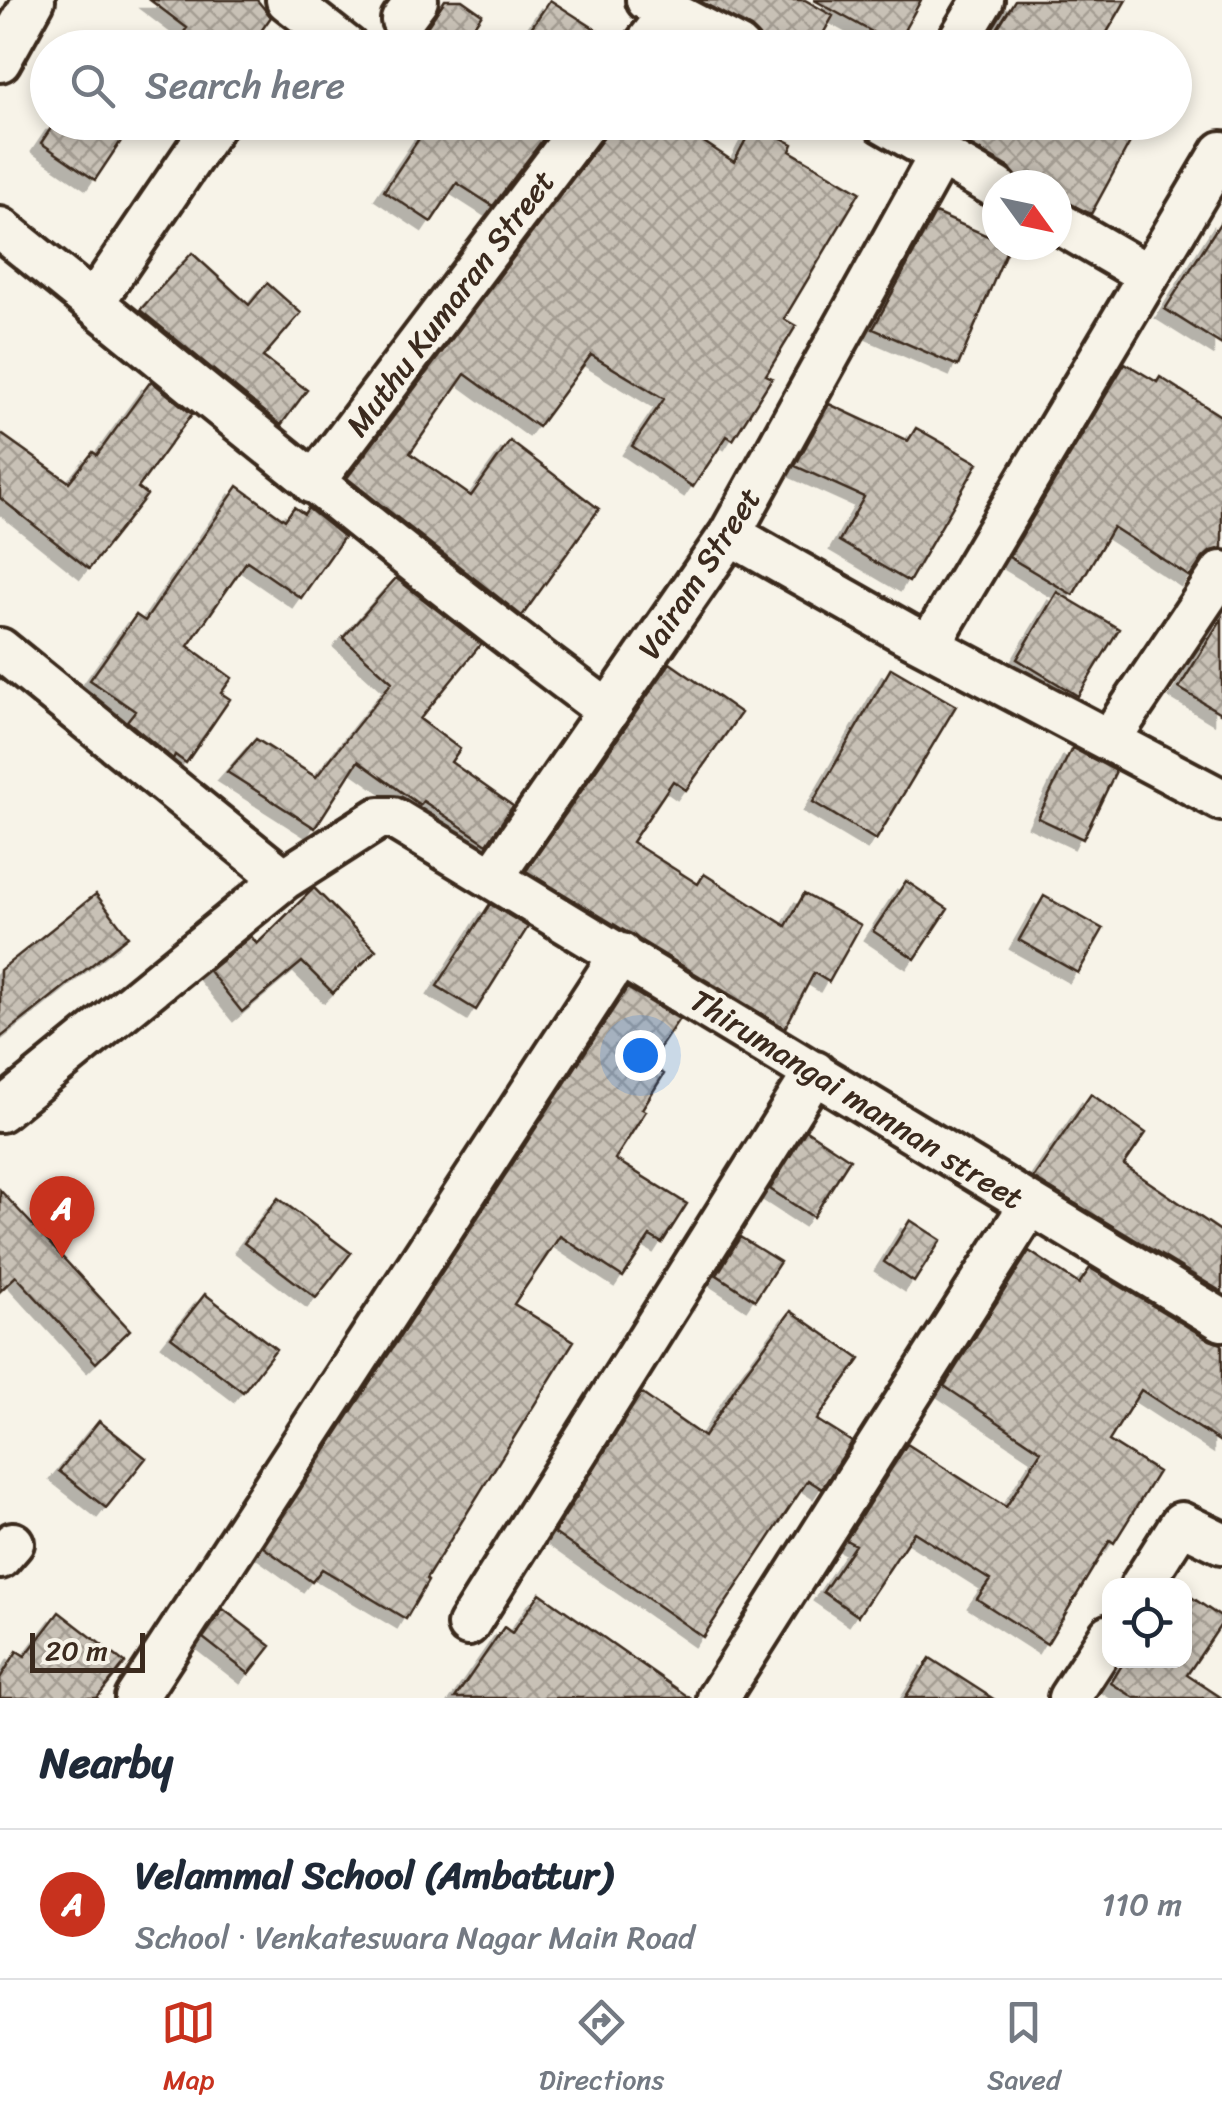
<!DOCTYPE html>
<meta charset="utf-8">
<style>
body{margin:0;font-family:Sriracha,sans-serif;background:#f6f6f7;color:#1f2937}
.controls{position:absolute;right:30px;bottom:30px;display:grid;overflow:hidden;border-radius:20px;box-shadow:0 5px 15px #0003}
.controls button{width:90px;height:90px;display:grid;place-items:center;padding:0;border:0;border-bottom:2px solid #e0e1e3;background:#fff;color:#1f2937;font:50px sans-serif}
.compass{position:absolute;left:982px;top:170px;width:90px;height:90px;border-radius:50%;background:#fff;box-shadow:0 5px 15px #0003;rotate:123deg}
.scale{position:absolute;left:30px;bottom:25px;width:115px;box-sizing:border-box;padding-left:10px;border:5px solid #3b2a1e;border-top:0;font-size:28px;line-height:35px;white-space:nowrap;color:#3b2a1e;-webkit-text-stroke:8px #f7f3e8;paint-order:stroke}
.you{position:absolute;left:640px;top:1055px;width:35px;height:35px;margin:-25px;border:8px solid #fff;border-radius:50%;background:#1a73e8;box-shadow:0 0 0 15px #1a73e833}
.badge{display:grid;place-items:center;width:65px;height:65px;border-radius:50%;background:#c8321e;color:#fff;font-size:32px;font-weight:700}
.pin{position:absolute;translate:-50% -82px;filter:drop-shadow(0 2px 5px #0008)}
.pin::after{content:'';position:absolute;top:52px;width:35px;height:30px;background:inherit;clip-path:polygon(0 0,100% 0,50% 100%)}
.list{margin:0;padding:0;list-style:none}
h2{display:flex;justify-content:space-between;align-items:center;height:130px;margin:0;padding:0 40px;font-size:42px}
h2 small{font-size:32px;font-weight:400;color:#747a83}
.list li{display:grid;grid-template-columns:65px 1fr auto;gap:30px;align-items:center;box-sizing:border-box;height:150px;padding:0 40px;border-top:2px solid #e0e1e3}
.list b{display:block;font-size:38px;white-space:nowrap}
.list p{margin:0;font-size:32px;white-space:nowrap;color:#747a83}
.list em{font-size:32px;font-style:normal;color:#747a83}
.icon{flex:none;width:55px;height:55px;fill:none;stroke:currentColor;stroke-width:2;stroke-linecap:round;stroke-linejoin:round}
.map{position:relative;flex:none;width:1222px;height:1698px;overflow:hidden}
.search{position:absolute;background:#fff;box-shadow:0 5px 15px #0003;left:30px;right:30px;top:30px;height:110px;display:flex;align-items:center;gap:25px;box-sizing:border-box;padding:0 35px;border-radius:55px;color:#747a83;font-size:38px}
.sheet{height:280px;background:#fff}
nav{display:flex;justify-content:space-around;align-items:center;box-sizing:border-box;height:140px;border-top:2px solid #e0e1e3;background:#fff;font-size:28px;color:#747a83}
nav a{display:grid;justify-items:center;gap:5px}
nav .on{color:#c8321e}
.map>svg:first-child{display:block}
</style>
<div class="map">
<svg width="1222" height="1698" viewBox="0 0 1222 1698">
<defs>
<pattern id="building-cross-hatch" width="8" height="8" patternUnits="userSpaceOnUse" patternTransform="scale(2.5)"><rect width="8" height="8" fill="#c8c1b6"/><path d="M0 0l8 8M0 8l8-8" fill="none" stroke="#a49d93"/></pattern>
<filter id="shadow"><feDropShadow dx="-9" dy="9" stdDeviation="0" flood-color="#0004"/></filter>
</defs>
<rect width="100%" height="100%" fill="#f7f3e8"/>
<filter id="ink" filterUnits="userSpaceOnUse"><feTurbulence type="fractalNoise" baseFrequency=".01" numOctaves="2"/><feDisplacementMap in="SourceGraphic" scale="20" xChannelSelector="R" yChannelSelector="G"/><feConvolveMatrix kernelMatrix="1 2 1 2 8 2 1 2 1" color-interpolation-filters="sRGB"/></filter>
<g filter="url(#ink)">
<path fill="url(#building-cross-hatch)" stroke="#3b2a1e" stroke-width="2.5" filter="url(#shadow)" d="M 150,0 L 257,0 L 271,17 L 249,48 L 172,48 L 187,28 Z
M 445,0 L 462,0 L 482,14 L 459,48 L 413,48 Z
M 550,0 L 620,45 L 620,48 L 546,48 L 527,34 Z
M 698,0 L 805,0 L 833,16 L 815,48 L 763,48 L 759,36 L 751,28 Z
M 814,0 L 921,0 L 896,45 Z
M 1015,0 L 1126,0 L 1098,48 L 985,48 Z
M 55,122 L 95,122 L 121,141 L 95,180 L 41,143 Z
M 430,122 L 556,122 L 493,206 L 457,183 L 431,222 L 384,191 Z
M 609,122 L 674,122 L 734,162 L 754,124 L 793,144 L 790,151 L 860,192 L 784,319 L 796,326 L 766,375 L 772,378 L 733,440 L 727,436 L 693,487 L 632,446 L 664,399 L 591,355 L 538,427 L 465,374 L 410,453 L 471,496 L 510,441 L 599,509 L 522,616 L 347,478 L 605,136 Z
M 977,122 L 1141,122 L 1091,214 L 1057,198 L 1057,185 L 1020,185 L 1010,168 L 965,142 Z
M 935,213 L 997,240 L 997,245 L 1009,245 L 958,366 L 873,329 Z
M 1222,220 L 1222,345 L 1165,309 Z
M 192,253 L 249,305 L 267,283 L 301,313 L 263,357 L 307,390 L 281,425 L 140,310 Z
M 1125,363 L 1157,382 L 1160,377 L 1222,417 L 1222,548 L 1211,551 L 1203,558 L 1190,577 L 1113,527 L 1073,595 L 1009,557 Z
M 151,381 L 192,414 L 138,488 L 147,495 L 89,569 L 0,498 L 0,433 L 69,482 L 93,452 L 97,455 Z
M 829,404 L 908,441 L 916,428 L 978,463 L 909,582 L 839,541 L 864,497 L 795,466 Z
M 238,486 L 285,520 L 294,507 L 304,514 L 308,508 L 344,537 L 301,598 L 247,561 L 188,646 L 232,678 L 221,693 L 230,699 L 186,763 L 175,755 L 173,759 L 127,721 L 135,711 L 90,680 L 136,615 L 145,621 Z
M 396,578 L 481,644 L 420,719 L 460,749 L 451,762 L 513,806 L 487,844 L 423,801 L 420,805 L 358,761 L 315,828 L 227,772 L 256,739 L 316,777 L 392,682 L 343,638 Z
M 1057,592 L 1119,629 L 1078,696 L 1017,659 Z
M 1222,618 L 1222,714 L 1179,688 Z
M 670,663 L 741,713 L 686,790 L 673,781 L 632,842 L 698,884 L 704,874 L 786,926 L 804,894 L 861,925 L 829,982 L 814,973 L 785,1028 L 526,871 Z
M 891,668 L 956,706 L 876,840 L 813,802 Z
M 1072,748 L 1116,771 L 1083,839 L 1038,818 Z
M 906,881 L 948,909 L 915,959 L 873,931 Z
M 314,888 L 376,950 L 333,993 L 302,962 L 242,1012 L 209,971 L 251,936 L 257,944 Z
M 96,894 L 128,936 L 0,1038 L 0,970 Z
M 1044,896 L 1103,929 L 1078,973 L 1019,940 Z
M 490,904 L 528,927 L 476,1010 L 437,986 Z
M 627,988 L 679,1019 L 649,1064 L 664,1074 L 642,1109 L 646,1111 L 615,1159 L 687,1204 L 662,1243 L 650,1236 L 623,1277 L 560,1236 L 514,1304 L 574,1341 L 426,1579 L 428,1581 L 406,1619 L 322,1569 L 312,1582 L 263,1547 Z
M 1091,1094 L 1146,1133 L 1124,1165 L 1222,1232 L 1222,1292 L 1033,1178 Z
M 806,1130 L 850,1159 L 813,1217 L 770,1189 Z
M 0,1190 L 130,1330 L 96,1363 L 16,1276 L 0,1291 Z
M 278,1198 L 351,1253 L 316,1298 L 244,1243 Z
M 910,1220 L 941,1240 L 914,1282 L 884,1262 Z
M 740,1237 L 780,1262 L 755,1300 L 717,1275 Z
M 1029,1251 L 1079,1284 L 1090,1268 L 1210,1340 L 1222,1344 L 1222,1443 L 1141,1390 L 1109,1441 L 1158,1472 L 1114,1543 L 1110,1540 L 1047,1644 L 977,1599 L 990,1580 L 914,1532 L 858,1616 L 823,1592 L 855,1545 L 846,1540 L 907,1444 L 1006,1507 L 1041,1451 L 944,1386 Z
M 205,1294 L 276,1349 L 243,1392 L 171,1337 Z
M 791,1311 L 860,1359 L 817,1420 L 852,1442 L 822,1489 L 808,1480 L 703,1637 L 554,1533 L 641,1393 L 704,1437 L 744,1374 Z
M 99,1421 L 146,1458 L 106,1508 L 59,1471 Z
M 1184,1592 L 1222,1618 L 1222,1623 L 1187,1675 L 1222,1698 L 1135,1698 L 1111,1683 L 1125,1660 L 1184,1660 Z
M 540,1593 L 690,1698 L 455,1698 L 504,1627 L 512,1633 Z
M 223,1609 L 271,1646 L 249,1674 L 203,1638 Z
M 59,1612 L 125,1663 L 97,1698 L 0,1698 L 0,1678 L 17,1651 L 25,1656 Z
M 930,1658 L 992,1698 L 905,1698 Z"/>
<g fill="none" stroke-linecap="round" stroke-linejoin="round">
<g stroke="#3b2a1e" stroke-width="48">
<path id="street" d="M 287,0 L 348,48
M 647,0 L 739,48
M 402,20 L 417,0
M 643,48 L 670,12
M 954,48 L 983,0
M 0,61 L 34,0
M 883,122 L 997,188
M 1057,222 L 1148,275
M 0,228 C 202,390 400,556 608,711
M 93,303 L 216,122
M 313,483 L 586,122
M 730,534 L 905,633 L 1222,800
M 930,644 L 1222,152
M 0,649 L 284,879
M 1109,740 L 1222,572
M 493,877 L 730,534 L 940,155
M 0,1111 L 284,879 L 379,818 L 393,818 L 1222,1320
M 0,1558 L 13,1543
M 1141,1586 L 1181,1523 L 1222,1543
M 468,1625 L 815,1072
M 136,1698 L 621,954
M 718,1698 L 1030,1205
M 1069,1698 L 1110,1635"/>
</g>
<use href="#street" stroke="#f7f3e8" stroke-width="40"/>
</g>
</g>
<g text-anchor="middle" stroke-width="9" stroke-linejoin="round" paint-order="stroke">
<g font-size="32" fill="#3b2a1e" stroke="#f7f3e8">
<text transform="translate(450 303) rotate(-53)" y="11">Muthu Kumaran Street</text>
<text transform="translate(699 573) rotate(-57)" y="11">Vairam Street</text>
<text transform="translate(857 1099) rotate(32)" y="11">Thirumangai mannan street</text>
</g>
</g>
</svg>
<div class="controls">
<button><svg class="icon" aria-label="locate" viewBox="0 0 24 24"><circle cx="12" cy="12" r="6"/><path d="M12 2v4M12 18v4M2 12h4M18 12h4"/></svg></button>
</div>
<svg class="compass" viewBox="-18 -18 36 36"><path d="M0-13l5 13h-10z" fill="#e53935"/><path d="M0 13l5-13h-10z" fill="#747a83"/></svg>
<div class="scale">20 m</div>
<div class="you"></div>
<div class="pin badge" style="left:62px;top:1258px">A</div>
<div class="search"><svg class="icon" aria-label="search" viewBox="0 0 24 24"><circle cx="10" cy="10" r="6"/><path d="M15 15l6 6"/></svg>Search here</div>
</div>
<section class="sheet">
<h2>Nearby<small></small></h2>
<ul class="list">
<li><span class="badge">A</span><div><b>Velammal School (Ambattur)</b><p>School · Venkateswara Nagar Main Road</p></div><em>110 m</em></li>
</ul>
</section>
<nav>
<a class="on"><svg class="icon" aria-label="map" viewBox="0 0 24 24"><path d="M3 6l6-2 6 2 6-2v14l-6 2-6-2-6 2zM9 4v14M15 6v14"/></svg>Map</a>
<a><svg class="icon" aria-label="directions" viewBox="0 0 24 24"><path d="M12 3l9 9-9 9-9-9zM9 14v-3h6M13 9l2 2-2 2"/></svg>Directions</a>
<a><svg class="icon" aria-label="saved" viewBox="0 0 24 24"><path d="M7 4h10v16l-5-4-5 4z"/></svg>Saved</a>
</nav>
